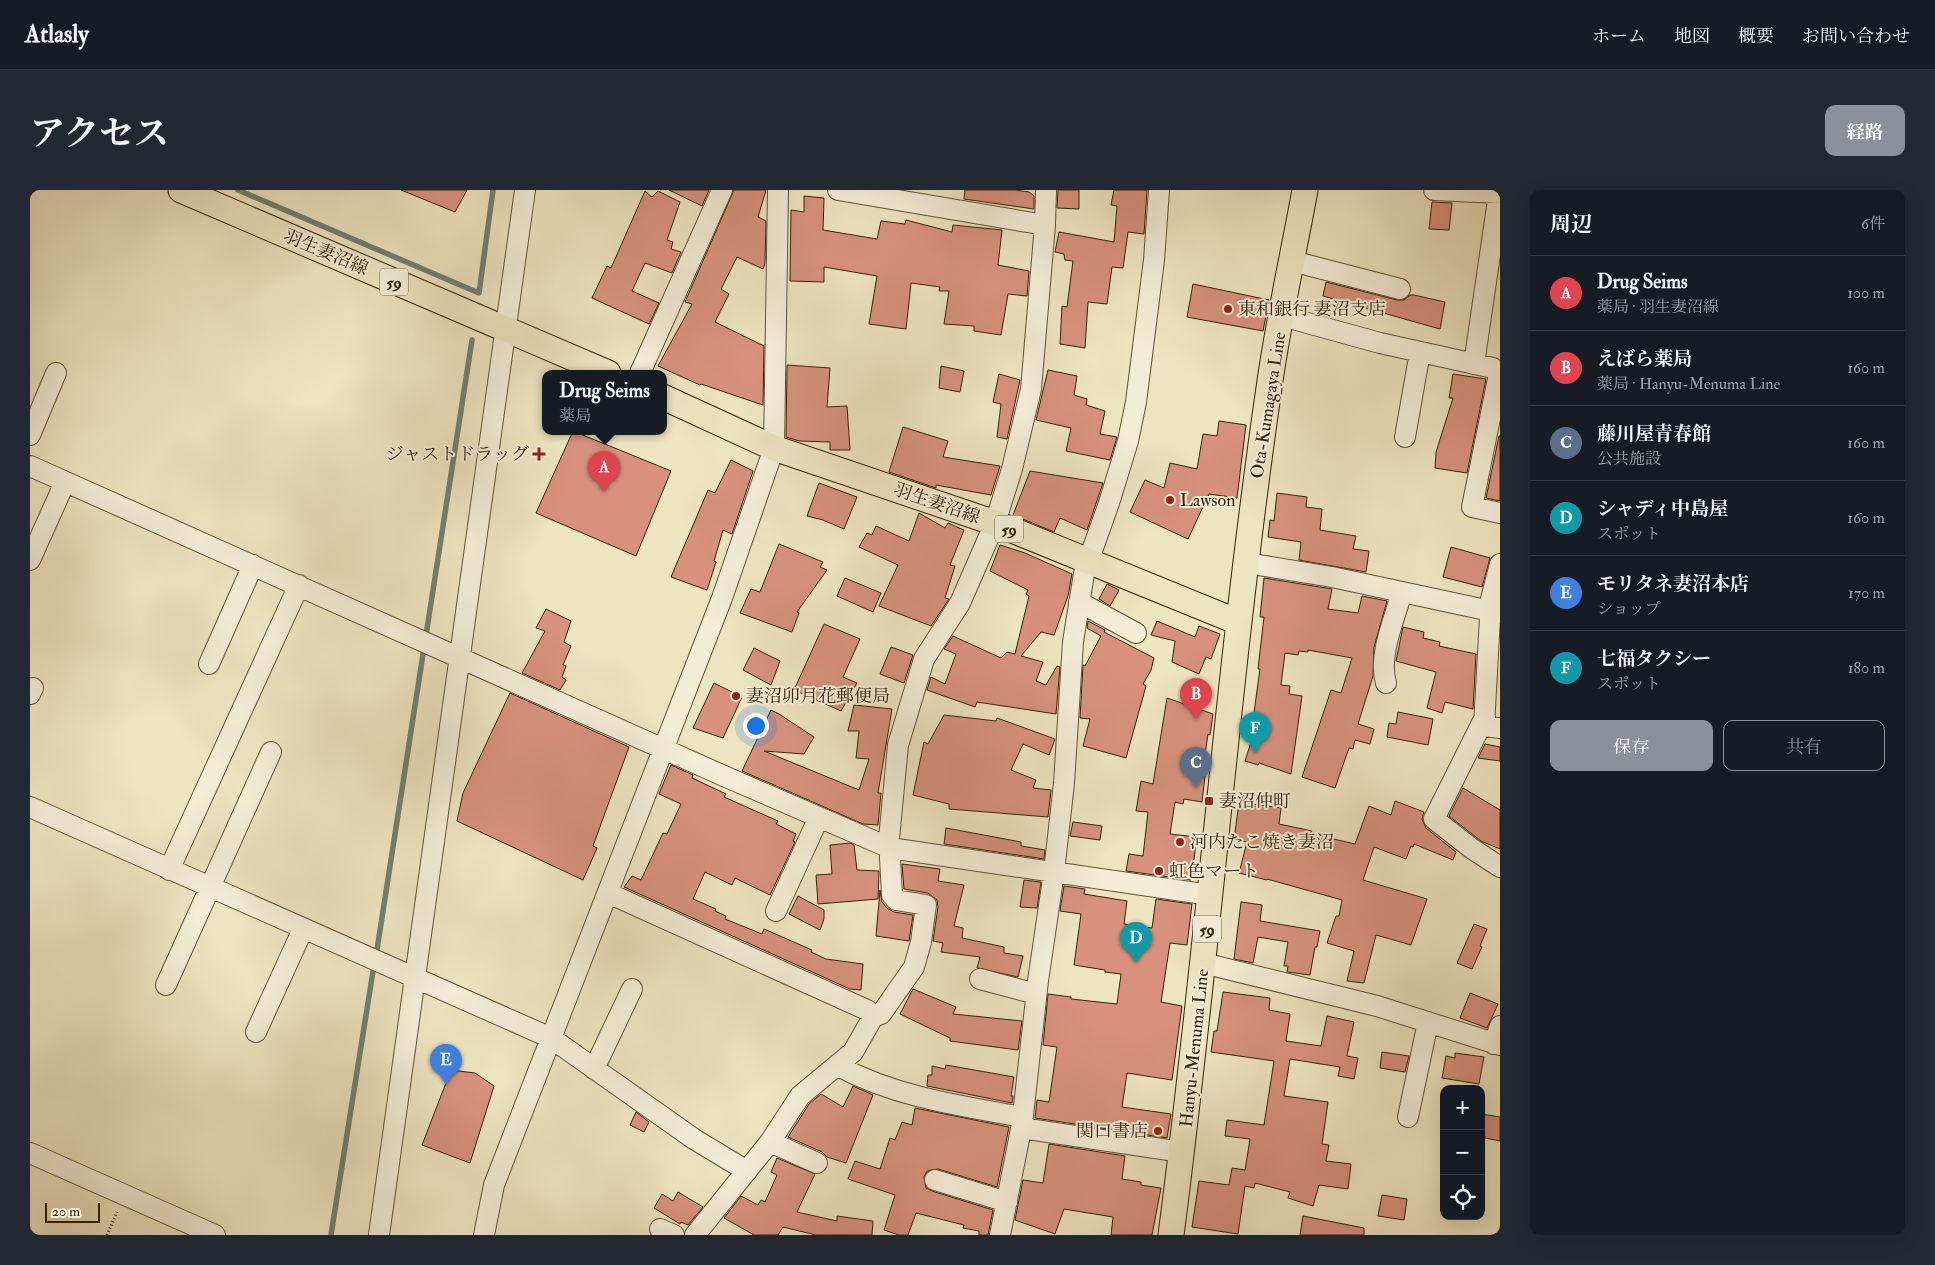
<!DOCTYPE html>
<html lang="ja">
<meta charset="utf-8">
<style>
body{margin:0;font-family:"IM FELL Double Pica","Noto Serif JP",serif;background:#242831;color:#f1f3f6}
.controls{position:absolute;right:15px;bottom:15px;display:grid;overflow:hidden;border-radius:10px;box-shadow:0 5px 20px #0002}
.controls button{width:45px;height:45px;display:grid;place-items:center;padding:0;border:0;border-bottom:1px solid #363941;background:#171b24;color:#f1f3f6;font:25px sans-serif}
.scale{position:absolute;left:15px;bottom:12px;width:55px;box-sizing:border-box;padding-left:5px;border:2px solid #342207;border-top:0;font-size:14px;line-height:18px;white-space:nowrap;color:#342207;-webkit-text-stroke:4px #f3edd6;paint-order:stroke}
.you{position:absolute;left:725px;top:535px;width:18px;height:18px;margin:-12px;border:4px solid #fff;border-radius:50%;background:#1a73e8;box-shadow:0 0 0 8px #1a73e833}
.badge{display:grid;place-items:center;width:32px;height:32px;border-radius:50%;background:#8c9099;color:#fff;font-size:16px;font-weight:700}
.pin{position:absolute;translate:-50% -41px;filter:drop-shadow(0 1px 2px #0008)}
.pin::after{content:'';position:absolute;top:26px;width:18px;height:15px;background:inherit;clip-path:polygon(0 0,100% 0,50% 100%)}
.popup{position:absolute;left:512px;top:180px;width:125px;height:65px;box-sizing:border-box;display:grid;place-content:center;border-radius:10px;background:#171b24;filter:drop-shadow(0 1px 4px #0005);font-size:16px;white-space:nowrap;color:#9ea1a6}
.popup b{font-size:19px;color:#f1f3f6}
.popup::after{content:'';position:absolute;left:50%;top:100%;margin-left:-10px;border:10px solid transparent;border-top-color:#171b24}
.list{margin:0;padding:0;list-style:none}
h2{display:flex;justify-content:space-between;align-items:center;height:65px;margin:0;padding:0 20px;font-size:21px}
h2 small{font-size:16px;font-weight:400;color:#9ea1a6}
.list li{display:grid;grid-template-columns:32px 1fr auto;gap:15px;align-items:center;box-sizing:border-box;height:75px;padding:0 20px;border-top:1px solid #363941}
.list b{display:block;font-size:19px;white-space:nowrap}
.list p{margin:0;font-size:16px;white-space:nowrap;color:#9ea1a6}
.list em{font-size:16px;font-style:normal;color:#9ea1a6}
.actions{display:flex;gap:10px;padding:15px 20px}
.actions a{flex:1;padding:11px 0;border:1px solid #8c9099;border-radius:10px;text-align:center;font-size:18px;color:#8c9099}
.actions .main{background:#8c9099;color:#fff}
.icon{flex:none;width:28px;height:28px;fill:none;stroke:currentColor;stroke-width:2;stroke-linecap:round;stroke-linejoin:round}
.map{position:relative;flex:none;width:1470px;height:1045px;overflow:hidden;border-radius:10px}
header{display:flex;align-items:center;gap:30px;box-sizing:border-box;height:70px;padding:0 25px;background:#171b24;border-bottom:1px solid #363941}
header strong{font-size:24px}
nav{display:flex;gap:28px;margin-inline-start:auto;font-size:18px}
.intro{display:flex;align-items:center;justify-content:space-between;box-sizing:border-box;height:120px;padding:0 30px}
h1{margin:0;font-size:35px}
.button{padding:12px 22px;border-radius:10px;background:#8c9099;color:#fff;font-size:18px;font-weight:700}
main{display:flex;gap:30px;padding:0 30px}
aside{flex:1;background:#171b24;border-radius:10px;box-shadow:0 5px 20px #0002}
.map>svg:first-child{display:block}
</style>
<header>
<strong>Atlasly</strong>
<nav><a>ホーム</a><a>地図</a><a>概要</a><a>お問い合わせ</a></nav>
</header>
<div class="intro"><h1>アクセス</h1><a class="button">経路</a></div>
<main>
<div class="map">
<svg width="1470" height="1045" viewBox="0 0 1470 1045">
<rect width="100%" height="100%" fill="#ede4c0"/>
<filter id="stains"><feTurbulence type="fractalNoise" baseFrequency=".004" numOctaves="4"/><feColorMatrix values="0 0 0 0 .2 0 0 0 0 .09 0 0 0 0 .02 0 0 0 .5 -.17"/></filter>
<radialGradient id="worn" r=".72"><stop offset=".6" stop-color="#630" stop-opacity="0"/><stop offset="1" stop-color="#630" stop-opacity=".3"/></radialGradient>
<g fill="none" stroke-linecap="round" stroke-linejoin="round">
<path stroke="#718070" stroke-width="5.5" d="M 208,0 L 449,103 L 463,0
M 346,766 L 442,150
M 301,1045 L 344,775"/>
</g>
<path fill="#d7917d" stroke="#342207" d="M 371,0 L 437,0 L 425,22 Z
M 639,0 L 679,0 L 672,16 Z
M 704,0 L 736,0 L 728,27 L 736,31 L 735,73 L 733,79 L 707,67 L 691,99 L 699,104 L 685,132 L 734,156 L 733,215 L 671,194 L 670,195 L 628,176 L 662,114 L 655,112 Z
M 935,0 L 985,0 L 999,2 L 1004,6 L 1004,19 L 934,9 Z
M 1028,0 L 1049,0 L 1049,19 L 1027,18 Z
M 1084,0 L 1117,0 L 1114,44 L 1098,42 L 1093,78 L 1082,77 L 1077,114 L 1058,112 L 1055,158 L 1030,154 L 1032,116 L 1037,117 L 1043,71 L 1035,70 L 1034,64 L 1025,62 L 1029,42 L 1084,52 L 1087,16 L 1081,15 Z
M 615,1 L 622,7 L 628,1 L 650,12 L 637,50 L 643,52 L 641,59 L 651,62 L 642,83 L 615,73 L 602,101 L 629,113 L 619,134 L 562,108 L 577,76 L 581,78 Z
M 774,6 L 794,8 L 793,40 L 847,49 L 851,31 L 875,34 L 876,30 L 922,42 L 923,35 L 972,40 L 968,75 L 999,81 L 997,106 L 978,104 L 971,145 L 944,141 L 944,136 L 914,134 L 919,101 L 909,101 L 910,97 L 881,93 L 876,139 L 839,134 L 847,86 L 794,77 L 794,92 L 760,91 L 761,20 L 774,22 Z
M 1402,12 L 1422,13 L 1419,40 L 1399,39 Z
M 1296,92 L 1367,110 L 1374,110 L 1380,105 L 1384,105 L 1415,112 L 1410,139 L 1293,106 Z
M 1163,94 L 1239,110 L 1233,141 L 1157,127 Z
M 757,175 L 800,178 L 797,217 L 817,216 L 820,260 L 800,260 L 800,252 L 769,251 L 756,247 Z
M 911,176 L 934,181 L 930,202 L 909,198 Z
M 1018,180 L 1047,186 L 1044,205 L 1057,209 L 1056,215 L 1075,221 L 1070,244 L 1087,247 L 1080,270 L 1036,261 L 1041,238 L 1006,230 Z
M 969,184 L 990,190 L 977,249 L 967,247 L 971,214 L 963,212 Z
M 1423,184 L 1456,189 L 1437,283 L 1405,278 L 1406,262 L 1423,208 L 1419,208 Z
M 1189,231 L 1216,235 L 1207,308 L 1179,304 L 1158,349 L 1100,322 L 1115,290 L 1134,298 L 1140,273 L 1167,279 L 1173,244 L 1187,246 Z
M 873,237 L 918,251 L 913,267 L 970,276 L 961,305 L 906,295 L 906,298 L 859,282 Z
M 543,241 L 641,281 L 606,366 L 506,323 Z
M 1469,246 L 1470,246 L 1470,311 L 1456,308 Z
M 701,270 L 723,281 L 702,344 L 693,340 L 684,371 L 686,372 L 677,400 L 641,387 L 678,300 L 685,303 Z
M 1000,281 L 1073,293 L 1057,340 L 1030,328 L 1024,342 L 983,325 Z
M 789,293 L 827,307 L 814,339 L 793,330 L 777,326 Z
M 1247,303 L 1277,307 L 1276,317 L 1292,319 L 1290,340 L 1326,346 L 1323,359 L 1339,361 L 1336,382 L 1269,370 L 1271,352 L 1238,347 L 1240,330 L 1244,331 Z
M 889,323 L 915,338 L 918,333 L 934,340 L 920,375 L 925,376 L 915,408 L 919,409 L 901,436 L 849,416 L 868,375 L 829,357 L 837,343 L 842,345 L 846,336 L 879,351 Z
M 749,354 L 793,372 L 790,377 L 797,380 L 767,422 L 769,423 L 762,442 L 710,423 L 721,399 L 730,402 Z
M 970,355 L 995,363 L 1042,384 L 1038,406 L 1024,445 L 1011,442 L 991,466 L 1013,472 L 1006,491 L 1016,495 L 1027,476 L 1030,477 L 1026,524 L 947,512 L 945,517 L 897,500 L 901,487 L 915,494 L 926,464 L 914,459 L 923,446 L 971,468 L 977,462 L 985,464 L 999,406 L 996,404 L 998,400 L 960,381 Z
M 1421,357 L 1460,368 L 1452,397 L 1413,387 Z
M 815,388 L 851,403 L 843,422 L 807,406 Z
M 1234,388 L 1302,399 L 1298,419 L 1328,423 L 1332,406 L 1357,411 L 1344,457 L 1343,486 L 1328,534 L 1344,539 L 1340,554 L 1325,550 L 1323,559 L 1319,558 L 1305,598 L 1272,587 L 1301,500 L 1311,503 L 1322,468 L 1278,460 L 1278,462 L 1269,461 L 1268,465 L 1255,463 L 1251,495 L 1260,496 L 1259,504 L 1272,506 L 1261,584 L 1229,573 L 1228,575 L 1215,571 L 1228,530 L 1223,530 L 1230,479 L 1228,479 L 1234,427 L 1230,427 Z
M 1077,394 L 1089,400 L 1080,416 L 1069,409 Z
M 516,419 L 541,431 L 534,452 L 541,456 L 533,475 L 536,476 L 532,487 L 536,490 L 530,500 L 492,483 L 515,441 L 506,438 Z
M 1058,431 L 1075,440 L 1074,442 L 1124,468 L 1121,480 L 1113,494 L 1116,496 L 1096,568 L 1053,556 L 1060,529 L 1050,528 L 1053,475 L 1055,476 L 1071,446 L 1057,438 Z
M 1127,431 L 1165,447 L 1169,436 L 1190,444 L 1181,469 L 1176,467 L 1169,484 L 1142,472 L 1145,451 L 1121,445 Z
M 794,434 L 830,449 L 813,487 L 827,493 L 811,521 L 764,500 Z
M 1373,437 L 1394,442 L 1393,448 L 1410,452 L 1409,456 L 1446,464 L 1443,519 L 1415,512 L 1412,523 L 1397,518 L 1406,482 L 1366,471 Z
M 861,457 L 883,465 L 874,493 L 850,484 Z
M 724,458 L 750,471 L 741,495 L 713,480 Z
M 684,493 L 712,507 L 693,548 L 663,538 Z
M 480,503 L 599,557 L 563,656 L 567,658 L 553,690 L 427,631 L 433,603 Z
M 1137,508 L 1183,524 L 1180,545 L 1178,544 L 1172,585 L 1175,586 L 1172,612 L 1154,609 L 1153,614 L 1145,612 L 1140,644 L 1167,647 L 1161,690 L 1096,681 L 1099,664 L 1113,666 L 1118,622 L 1106,621 L 1111,591 L 1123,594 Z
M 824,515 L 862,519 L 848,603 L 851,603 L 848,635 L 833,634 L 712,581 L 741,520 L 749,524 L 784,547 L 774,564 L 734,561 L 829,600 L 839,569 L 826,568 L 829,541 L 818,541 Z
M 1368,522 L 1403,529 L 1398,555 L 1357,547 L 1359,533 L 1366,534 Z
M 914,525 L 966,531 L 967,528 L 1025,549 L 1019,565 L 993,554 L 981,580 L 1006,590 L 1003,598 L 1021,600 L 1018,627 L 919,619 L 919,614 L 883,605 L 894,552 L 898,554 Z
M 1455,554 L 1470,557 L 1470,571 L 1448,568 Z
M 641,575 L 663,585 L 662,588 L 696,604 L 694,607 L 748,631 L 746,634 L 766,644 L 763,651 L 765,652 L 740,705 L 705,688 L 702,695 L 675,682 L 663,709 L 686,719 L 685,721 L 696,726 L 695,729 L 732,744 L 734,739 L 782,760 L 781,762 L 796,769 L 833,774 L 831,800 L 820,799 L 594,697 L 602,686 L 611,690 L 633,643 L 637,644 L 651,614 L 629,604 Z
M 1433,598 L 1470,620 L 1470,659 L 1451,651 L 1419,626 Z
M 1365,611 L 1394,622 L 1392,629 L 1396,638 L 1426,662 L 1423,670 L 1384,654 L 1383,657 L 1381,656 L 1376,669 L 1344,657 L 1333,690 L 1397,709 L 1381,755 L 1346,745 L 1334,793 L 1317,791 L 1324,761 L 1297,753 L 1306,726 L 1309,726 L 1312,710 L 1237,689 L 1237,690 L 1209,683 L 1217,652 L 1204,650 L 1209,612 L 1251,618 L 1249,634 L 1282,641 L 1282,644 L 1325,654 L 1339,616 L 1361,625 Z
M 1043,632 L 1072,636 L 1070,650 L 1040,646 Z
M 916,638 L 991,652 L 991,656 L 1015,660 L 1014,669 L 914,654 Z
M 820,653 L 824,655 L 827,680 L 849,681 L 848,709 L 788,714 L 786,685 L 802,684 L 800,655 Z
M 872,674 L 910,679 L 908,691 L 934,695 L 924,736 L 933,738 L 932,748 L 974,757 L 974,763 L 993,766 L 988,787 L 947,778 L 950,767 L 911,762 L 913,753 L 903,751 L 908,717 L 907,710 L 898,703 L 874,699 Z
M 994,690 L 1011,692 L 1007,718 L 990,717 Z
M 1034,696 L 1055,699 L 1054,704 L 1097,711 L 1094,734 L 1122,738 L 1126,709 L 1162,714 L 1157,755 L 1140,753 L 1131,812 L 1152,816 L 1142,890 L 1097,883 L 1092,917 L 1141,924 L 1137,948 L 1005,928 L 1007,910 L 1019,912 L 1027,857 L 1013,855 L 1018,804 L 1041,807 L 1041,809 L 1087,814 L 1091,784 L 1075,782 L 1075,780 L 1044,775 L 1051,724 L 1030,721 Z
M 850,700 L 852,712 L 857,718 L 864,722 L 883,725 L 879,751 L 846,746 Z
M 768,706 L 794,720 L 794,729 L 790,740 L 759,724 Z
M 1211,712 L 1232,715 L 1230,731 L 1290,741 L 1287,757 L 1285,757 L 1280,785 L 1257,782 L 1258,776 L 1254,776 L 1258,752 L 1228,747 L 1223,773 L 1204,769 Z
M 1444,734 L 1457,739 L 1450,756 L 1452,757 L 1442,779 L 1427,773 Z
M 883,799 L 926,817 L 923,824 L 992,831 L 988,860 L 920,851 L 920,848 L 870,824 Z
M 1193,802 L 1240,808 L 1239,820 L 1260,824 L 1256,851 L 1291,856 L 1297,826 L 1324,832 L 1317,866 L 1328,868 L 1324,889 L 1308,886 L 1310,877 L 1260,869 L 1254,906 L 1298,912 L 1292,954 L 1299,955 L 1296,971 L 1321,974 L 1318,999 L 1289,995 L 1283,1016 L 1258,1008 L 1260,1002 L 1225,993 L 1224,998 L 1215,996 L 1208,1044 L 1162,1037 L 1169,991 L 1199,995 L 1202,978 L 1215,980 L 1220,949 L 1195,946 L 1197,930 L 1234,935 L 1244,871 L 1181,862 L 1184,841 L 1187,841 Z
M 1440,803 L 1468,814 L 1457,838 L 1430,828 Z
M 1352,862 L 1379,866 L 1375,882 L 1350,878 Z
M 1425,863 L 1454,867 L 1449,894 L 1412,888 L 1416,866 L 1425,868 Z
M 916,875 L 984,887 L 981,906 L 983,906 L 982,913 L 897,896 L 898,885 L 902,885 L 902,876 L 915,879 Z
M 421,880 L 445,883 L 464,896 L 440,973 L 392,955 Z
M 823,896 L 843,905 L 816,973 L 797,967 L 792,962 L 758,947 L 779,914 L 791,904 L 813,917 Z
M 885,918 L 979,937 L 967,997 L 908,979 L 897,981 L 894,987 L 896,998 L 902,1001 L 963,1020 L 958,1045 L 949,1045 L 949,1041 L 933,1038 L 934,1035 L 886,1023 L 878,1045 L 869,1045 L 854,1040 L 865,1005 L 818,989 L 825,971 L 850,979 L 860,948 L 865,950 L 872,932 L 882,935 Z
M 606,922 L 619,932 L 614,942 L 600,935 Z
M 1451,924 L 1470,927 L 1470,951 L 1451,947 Z
M 1019,954 L 1095,966 L 1092,989 L 1111,992 L 1111,995 L 1131,998 L 1122,1045 L 1081,1045 L 1083,1027 L 1034,1019 L 1025,1044 L 985,1030 L 993,990 L 1013,993 Z
M 747,968 L 785,984 L 767,1022 L 807,1031 L 807,1026 L 843,1031 L 842,1045 L 786,1045 L 753,1037 L 748,1045 L 724,1045 L 694,1028 L 711,1006 L 728,1015 L 731,1010 L 735,1012 L 747,985 L 741,982 Z
M 648,1002 L 673,1017 L 658,1035 L 651,1032 L 650,1034 L 624,1018 L 632,1004 L 643,1011 Z
M 1352,1005 L 1377,1009 L 1374,1030 L 1348,1026 Z
M 1273,1026 L 1334,1038 L 1334,1045 L 1270,1045 Z"/>
<g fill="none" stroke-linecap="round" stroke-linejoin="round">
<g stroke="#625235" stroke-width="22">
<path id="minor" d="M 808,0 L 1015,35
M 1404,0 L 1470,3
M 1262,71 L 1370,99
M 1252,126 L 1350,153 L 1463,178 L 1469,184 L 1442,317 L 1470,323
M 1444,174 L 1469,3
M 610,183 L 692,0
M 0,245 L 26,183
M 1375,247 L 1390,162
M 0,276 L 694,586 L 860,658 L 1180,705
M 0,370 L 35,292
M 1216,373 L 1302,387 L 1470,423
M 1470,374 L 1461,409 L 1454,536 L 1470,538
M 1049,412 L 1106,443
M 179,474 L 223,375
M 1356,493 C 1348,466 1364,430 1372,402
M 0,504 L 3,498
M 1455,527 L 1404,629 L 1441,658 L 1470,677
M 0,617 L 521,848 L 664,949 L 717,981
M 139,680 L 269,395
M 578,703 L 837,820 L 843,827
M 746,721 L 789,627
M 1173,773 L 1347,816 L 1470,855
M 950,789 L 1006,804
M 136,795 L 241,562
M 226,842 L 273,739
M 1464,854 L 1470,836
M 808,876 C 864,906 925,915 987,926 L 998,939 L 1152,962
M 564,879 L 602,799
M 1378,927 L 1398,832
M 740,952 L 787,973
M 0,963 L 185,1045
M 905,990 L 977,1012
M 630,1039 L 644,1045
M 349,1045 L 495,0
M 454,1045 L 464,995 L 692,408 L 744,258 L 748,0
M 665,1045 L 740,952 L 770,906 L 823,862 L 843,827 L 851,824 L 884,777 L 891,752 L 896,715 L 866,710 L 862,705 L 859,649 L 868,555 L 894,469 L 930,413 L 965,333 L 982,279 L 1001,199 L 1015,35 L 1016,0
M 970,1045 L 992,934 L 1008,791 L 1024,682 L 1034,593 L 1043,452 L 1056,371 L 1063,358 L 1079,313 L 1098,251 L 1106,212 L 1124,70 L 1129,0"/>
</g>
<g stroke="#342207" stroke-width="27">
<path id="major" d="M 151,0 L 578,183
M 633,207 L 744,258 L 965,333 L 1208,432
M 1141,1045 C 1178,763 1198,479 1239,198 C 1248,132 1263,66 1275,0"/>
</g>
<path stroke="#342207" stroke-width="3" stroke-dasharray="1 2.5" stroke-linecap="butt" d="M 77,1045 L 87,1022"/>
<use href="#minor" stroke="#f3edd6" stroke-width="20"/>
<use href="#major" stroke="#ede4c0" stroke-width="25"/>
</g>
<g fill="#8f2418" stroke="#f3edd6" stroke-width="2">
<circle cx="1198" cy="119" r="5"/>
<path d="M506.5 256.5h5v5h5v5h-5v5h-5v-5h-5v-5h5z"/>
<circle cx="1140" cy="310" r="5"/>
<circle cx="706" cy="506" r="5"/>
<rect x="1174" y="606" width="10" height="10" rx="2.5"/>
<circle cx="1150" cy="652" r="5"/>
<circle cx="1129" cy="681" r="5"/>
<circle cx="1128" cy="941" r="5"/>
</g>
<g text-anchor="middle" stroke-width="4" stroke-linejoin="round" paint-order="stroke">
<g fill="#f3edd6" stroke="#6d5f45" stroke-width="1">
<rect x="350" y="78.5" width="28" height="27" rx="4"/>
<rect x="965" y="325.5" width="28" height="27" rx="4"/>
<rect x="1163" y="725.5" width="28" height="27" rx="4"/>
</g>
<g font-size="16" font-weight="bold" fill="#342207">
<text x="364" y="98">59</text>
<text x="979" y="345">59</text>
<text x="1177" y="745">59</text>
</g>
<g font-size="18" fill="#342207" stroke="#f3edd6">
<text transform="translate(296 62) rotate(23)" y="6">羽生妻沼線</text>
<text transform="translate(1238 215) rotate(-81)" y="6">Ota-Kumagaya Line</text>
<text transform="translate(907 313) rotate(19)" y="6">羽生妻沼線</text>
<text transform="translate(1164 858) rotate(-84)" y="6">Hanyu-Menuma Line</text>
</g>
<g font-size="18" fill="#342207" stroke="#f3edd6" text-anchor="start">
<text x="1208" y="125">東和銀行 妻沼支店</text>
<text x="499" y="270" text-anchor="end">ジャストドラッグ</text>
<text x="1150" y="316">Lawson</text>
<text x="716" y="512">妻沼卯月花郵便局</text>
<text x="1189" y="617">妻沼仲町</text>
<text x="1160" y="658">河内たこ焼き妻沼</text>
<text x="1139" y="687">虹色マート</text>
<text x="1118" y="947" text-anchor="end">関口書店</text>
</g>
</g>
<rect width="100%" height="100%" filter="url(#stains)"/>
<rect width="100%" height="100%" fill="url(#worn)"/>
</svg>
<div class="controls">
<button>+</button>
<button>−</button>
<button><svg class="icon" aria-label="locate" viewBox="0 0 24 24"><circle cx="12" cy="12" r="6"/><path d="M12 2v4M12 18v4M2 12h4M18 12h4"/></svg></button>
</div>
<div class="scale">20 m</div>
<div class="you"></div>
<div class="pin badge" style="left:574px;top:302px;background:#e0444e">A</div>
<div class="popup"><b>Drug Seims</b>薬局</div>
<div class="pin badge" style="left:1166px;top:529px;background:#e0444e">B</div>
<div class="pin badge" style="left:1166px;top:598px;background:#5c6f8a">C</div>
<div class="pin badge" style="left:1106px;top:773px;background:#0f9aa8">D</div>
<div class="pin badge" style="left:416px;top:895px;background:#3f7fe0">E</div>
<div class="pin badge" style="left:1225px;top:563px;background:#0f9aa8">F</div>
</div>
<aside>
<h2>周辺<small>6件</small></h2>
<ul class="list">
<li><span class="badge" style="background:#e0444e">A</span><div><b>Drug Seims</b><p>薬局 · 羽生妻沼線</p></div><em>100 m</em></li>
<li><span class="badge" style="background:#e0444e">B</span><div><b>えばら薬局</b><p>薬局 · Hanyu-Menuma Line</p></div><em>160 m</em></li>
<li><span class="badge" style="background:#5c6f8a">C</span><div><b>藤川屋青春館</b><p>公共施設</p></div><em>160 m</em></li>
<li><span class="badge" style="background:#0f9aa8">D</span><div><b>シャディ中島屋</b><p>スポット</p></div><em>160 m</em></li>
<li><span class="badge" style="background:#3f7fe0">E</span><div><b>モリタネ妻沼本店</b><p>ショップ</p></div><em>170 m</em></li>
<li><span class="badge" style="background:#0f9aa8">F</span><div><b>七福タクシー</b><p>スポット</p></div><em>180 m</em></li>
</ul>
<div class="actions"><a class="main">保存</a><a>共有</a></div>
</aside>
</main>
